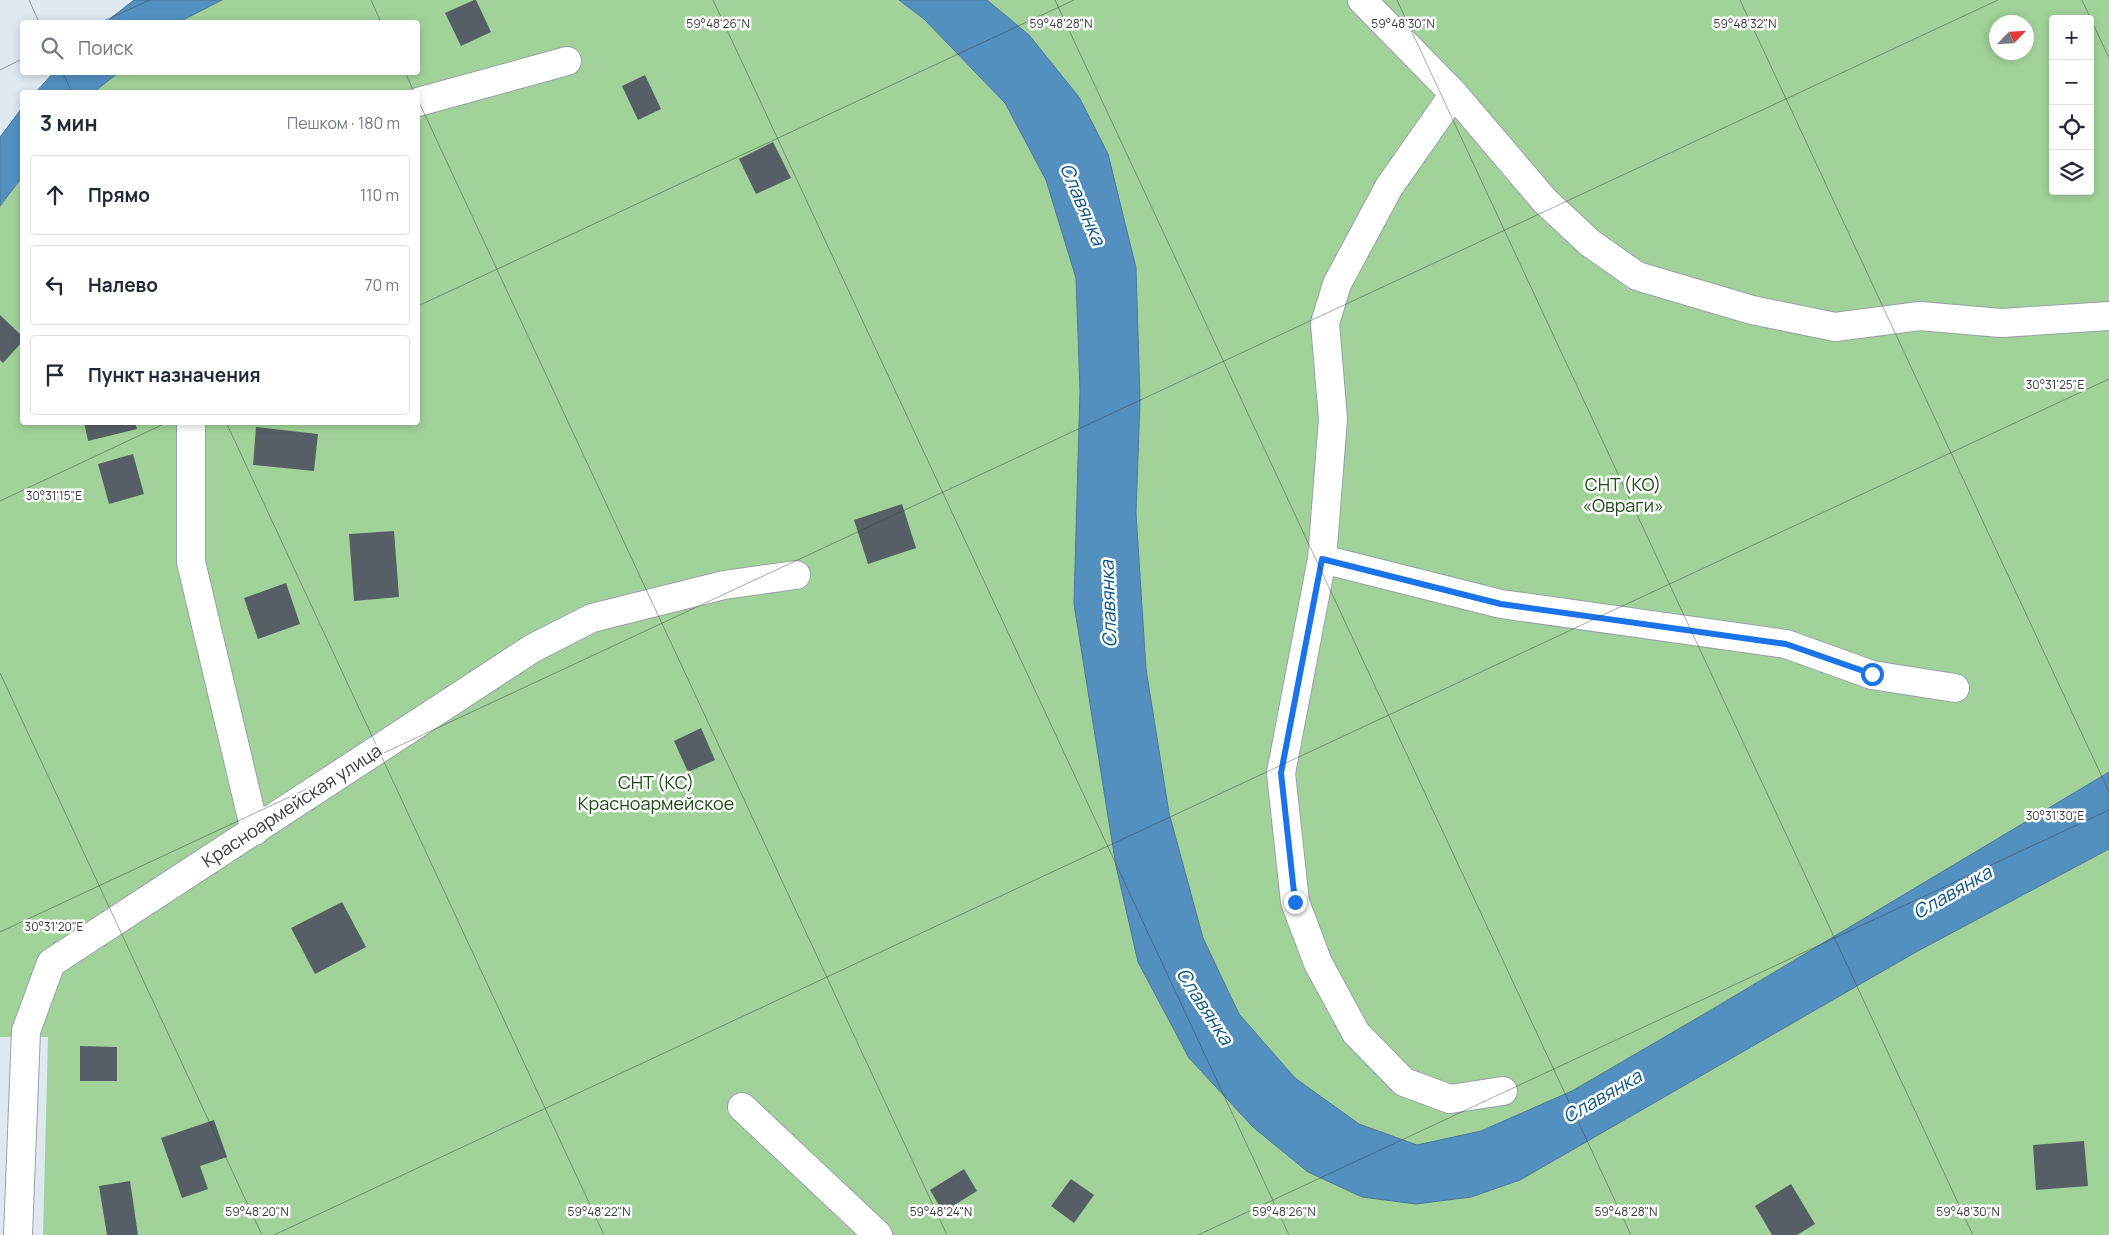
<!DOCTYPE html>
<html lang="ru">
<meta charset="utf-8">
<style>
body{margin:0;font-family:Manrope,sans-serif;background:#f2f2f3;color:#1f2937}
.controls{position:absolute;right:15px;top:15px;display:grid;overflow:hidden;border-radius:5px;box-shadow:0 2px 8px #0003}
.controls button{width:45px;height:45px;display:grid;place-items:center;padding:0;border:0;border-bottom:1px solid #e0e1e3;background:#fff;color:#1f2937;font:25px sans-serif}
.compass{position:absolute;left:1989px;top:15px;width:45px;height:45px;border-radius:50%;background:#fff;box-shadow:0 2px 8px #0003;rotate:65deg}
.stop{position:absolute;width:15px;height:15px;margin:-11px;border:4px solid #1a73e8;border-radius:50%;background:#fff}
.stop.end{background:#1a73e8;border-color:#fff;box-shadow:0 1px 5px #0008}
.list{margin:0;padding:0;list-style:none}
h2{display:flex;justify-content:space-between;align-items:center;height:65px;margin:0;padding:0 20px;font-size:21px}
h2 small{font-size:16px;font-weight:400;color:#747a83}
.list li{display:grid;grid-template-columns:32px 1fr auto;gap:15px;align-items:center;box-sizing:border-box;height:80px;margin:0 10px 10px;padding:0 10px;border:1px solid #e0e1e3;border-radius:5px}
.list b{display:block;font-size:19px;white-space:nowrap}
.list em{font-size:16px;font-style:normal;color:#747a83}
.icon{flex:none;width:28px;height:28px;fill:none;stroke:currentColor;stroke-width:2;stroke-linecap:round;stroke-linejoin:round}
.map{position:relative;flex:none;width:2109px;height:1235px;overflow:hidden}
.search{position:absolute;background:#fff;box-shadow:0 2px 8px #0003;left:20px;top:20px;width:400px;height:55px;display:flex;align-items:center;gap:12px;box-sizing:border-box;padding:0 18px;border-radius:5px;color:#747a83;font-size:19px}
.panel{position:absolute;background:#fff;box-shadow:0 2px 8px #0003;left:20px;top:90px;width:400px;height:335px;border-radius:5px}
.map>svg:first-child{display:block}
</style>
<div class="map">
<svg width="2109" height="1235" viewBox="0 0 2109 1235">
<rect width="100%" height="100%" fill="#dee8f0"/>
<path fill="#a1d299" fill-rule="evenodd" d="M 222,0 L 899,0 L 924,19 L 1005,103 L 1046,180 L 1076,278 L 1080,391 L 1138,962 L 1189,1058 L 1253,1127 L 1416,1204 L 1471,1197 L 1520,1180 L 1916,952 L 2109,849 L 2109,1235 L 43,1235 L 48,1037 L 0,1037 L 0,206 L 22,177 L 22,422 L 418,422 L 418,92 L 94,92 L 118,73 L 418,72 L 418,22 L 179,22 Z
M 987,0 L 2109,0 L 2109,772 L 1711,1010 L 1572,1091 L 1481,1131 L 1417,1145 L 1359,1124 L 1295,1078 L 1239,1014 L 1203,938 L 1169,813 L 1146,669 L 1136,513 L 1140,400 L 1108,154 L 1079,97 L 1029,35 ZM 2053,19 L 2090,19 L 2090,191 L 2053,191 ZM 1996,22 L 2026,22 L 2026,52 L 1996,52 Z"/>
<path fill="#5390c0" stroke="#4b7799" d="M 134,0 L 222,0 L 179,22 L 106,22 Z
M 899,0 L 987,0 L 1029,35 L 1079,97 L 1108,154 L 1136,268 L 1140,400 L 1136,513 L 1146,669 L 1169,813 L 1203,938 L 1239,1014 L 1295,1078 L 1359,1124 L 1417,1145 L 1481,1131 L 1572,1091 L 1711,1010 L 2109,772 L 2109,849 L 1916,952 L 1520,1180 L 1471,1197 L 1416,1204 L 1362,1197 L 1308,1172 L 1253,1127 L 1189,1058 L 1138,962 L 1116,866 L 1074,604 L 1080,391 L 1076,278 L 1046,180 L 1005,103 L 924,19 Z
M 54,72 L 118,72 L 118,73 L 94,92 L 36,92 Z
M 22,108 L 22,177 L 0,206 L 0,137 Z"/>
<path fill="#575f66" d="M 474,0 L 476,0 L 491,32 L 461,46 L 445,13 Z
M 645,75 L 661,109 L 638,120 L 622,86 Z
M 773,142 L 791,178 L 756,194 L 739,159 Z
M 0,315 L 22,336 L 22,342 L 3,363 L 0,360 Z
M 84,422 L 135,422 L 137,429 L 88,441 Z
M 256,427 L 318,434 L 314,471 L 253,465 Z
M 133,454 L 144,494 L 109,504 L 98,464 Z
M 902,504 L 916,548 L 868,564 L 854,520 Z
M 394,531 L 399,597 L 354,601 L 349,534 Z
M 286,583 L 300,624 L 258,639 L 244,598 Z
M 701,728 L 715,760 L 688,772 L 674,741 Z
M 342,902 L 366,947 L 315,974 L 291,928 Z
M 80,1046 L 117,1047 L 117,1081 L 80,1081 Z
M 214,1120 L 227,1157 L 200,1166 L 208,1189 L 182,1198 L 161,1138 Z
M 2084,1141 L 2088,1186 L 2036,1190 L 2033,1145 Z
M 964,1169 L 977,1191 L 943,1212 L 930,1190 Z
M 1071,1179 L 1094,1195 L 1074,1223 L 1051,1206 Z
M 130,1181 L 138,1235 L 107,1235 L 99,1186 Z
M 1791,1184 L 1815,1224 L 1797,1235 L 1772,1235 L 1755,1206 Z"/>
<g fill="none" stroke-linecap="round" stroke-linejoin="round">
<g stroke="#98a1a9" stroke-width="30">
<path id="minor" d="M 1362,0 L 1454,94 L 1545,201 L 1590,243 L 1637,276 L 1752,310 L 1835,327 L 1920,316 L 2001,323 L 2109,316
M 1454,94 L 1389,187 L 1337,284 L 1325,323 L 1333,419 L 1322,559 L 1281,773 L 1295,902 L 1318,963 L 1356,1033 L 1404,1082 L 1450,1099 L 1503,1091
M 418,102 L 567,61
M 191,422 L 191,562 L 255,831
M 1322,559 L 1501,604 L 1786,644 L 1872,675 L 1955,688
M 742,1107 L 878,1235
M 18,1235 L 26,1031 L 51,963 L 533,648 L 592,618 L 724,585 L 796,575"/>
</g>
<use href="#minor" stroke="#fff" stroke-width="28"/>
</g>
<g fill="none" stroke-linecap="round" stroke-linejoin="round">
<path stroke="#1a73e8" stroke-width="6" d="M 1295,902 L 1281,773 L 1322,559 L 1501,604 L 1786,644 L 1872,674"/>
</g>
<path fill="none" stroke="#383c3f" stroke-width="1" stroke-opacity="0.45" d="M 29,0 L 39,22M 371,0 L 381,22M 713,0 L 1289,1235M 1055,0 L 1631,1235M 1397,0 L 1973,1235M 1740,0 L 2109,792M 2082,0 L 2109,58M 101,22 L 150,0M 0,70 L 22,59M 62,72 L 72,92M 405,72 L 414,92M 418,100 L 947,1235M 418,306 L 1074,0M 226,422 L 604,1235M 0,501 L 168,422M 0,673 L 262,1235M 0,932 L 1998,0M 274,1235 L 2109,379M 1198,1235 L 2109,810"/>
<g text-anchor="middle" stroke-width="5" stroke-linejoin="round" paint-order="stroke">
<g font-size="18" fill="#1a4b13" stroke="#fff">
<text x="1623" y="491">СНТ (КО)<tspan x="1623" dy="21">«Овраги»</tspan></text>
<text x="656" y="789">СНТ (КС)<tspan x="656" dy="21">Красноармейское</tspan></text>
</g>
<g font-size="18" fill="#383c3f" stroke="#fff">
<text transform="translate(292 806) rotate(-33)" y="6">Красноармейская улица</text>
</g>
<g font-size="19" font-style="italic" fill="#095482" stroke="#fff">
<text transform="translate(1083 204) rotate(67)" y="7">Славянка</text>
<text transform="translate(1108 604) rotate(-92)" y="7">Славянка</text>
<text transform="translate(1952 892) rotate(-30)" y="7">Славянка</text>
<text transform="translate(1205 1006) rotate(57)" y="7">Славянка</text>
<text transform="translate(1602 1096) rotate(-30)" y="7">Славянка</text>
</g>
</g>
<g font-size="12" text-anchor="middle" fill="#383c3f" stroke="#fff" stroke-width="5" stroke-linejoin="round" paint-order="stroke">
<text x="718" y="28">59°48'26"N</text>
<text x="1061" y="28">59°48'28"N</text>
<text x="1403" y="28">59°48'30"N</text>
<text x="1745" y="28">59°48'32"N</text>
<text x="2055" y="389">30°31'25"E</text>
<text x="54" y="500">30°31'15"E</text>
<text x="2055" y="820">30°31'30"E</text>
<text x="54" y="931">30°31'20"E</text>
<text x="257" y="1216">59°48'20"N</text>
<text x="599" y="1216">59°48'22"N</text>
<text x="941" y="1216">59°48'24"N</text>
<text x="1284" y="1216">59°48'26"N</text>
<text x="1626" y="1216">59°48'28"N</text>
<text x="1968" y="1216">59°48'30"N</text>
</g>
</svg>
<div class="controls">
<button>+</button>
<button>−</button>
<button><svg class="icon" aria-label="locate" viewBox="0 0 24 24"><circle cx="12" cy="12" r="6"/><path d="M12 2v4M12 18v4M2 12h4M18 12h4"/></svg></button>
<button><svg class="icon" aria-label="layers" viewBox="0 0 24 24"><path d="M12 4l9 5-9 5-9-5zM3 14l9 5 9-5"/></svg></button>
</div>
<svg class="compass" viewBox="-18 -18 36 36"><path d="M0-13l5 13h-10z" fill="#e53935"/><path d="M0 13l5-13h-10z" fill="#747a83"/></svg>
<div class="stop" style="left:1872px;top:674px"></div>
<div class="stop end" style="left:1295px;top:902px"></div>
<div class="search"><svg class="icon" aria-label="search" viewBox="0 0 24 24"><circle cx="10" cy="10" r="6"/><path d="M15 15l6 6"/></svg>Поиск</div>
<section class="panel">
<h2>3 мин<small>Пешком · 180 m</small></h2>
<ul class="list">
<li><svg class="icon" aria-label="ahead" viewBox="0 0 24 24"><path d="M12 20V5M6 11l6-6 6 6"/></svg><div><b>Прямо</b></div><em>110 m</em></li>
<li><svg class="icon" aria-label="left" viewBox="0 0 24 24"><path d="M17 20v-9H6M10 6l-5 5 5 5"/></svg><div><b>Налево</b></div><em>70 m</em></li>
<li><svg class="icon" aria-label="arrive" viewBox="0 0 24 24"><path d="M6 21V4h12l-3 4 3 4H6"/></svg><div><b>Пункт назначения</b></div></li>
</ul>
</section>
</div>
